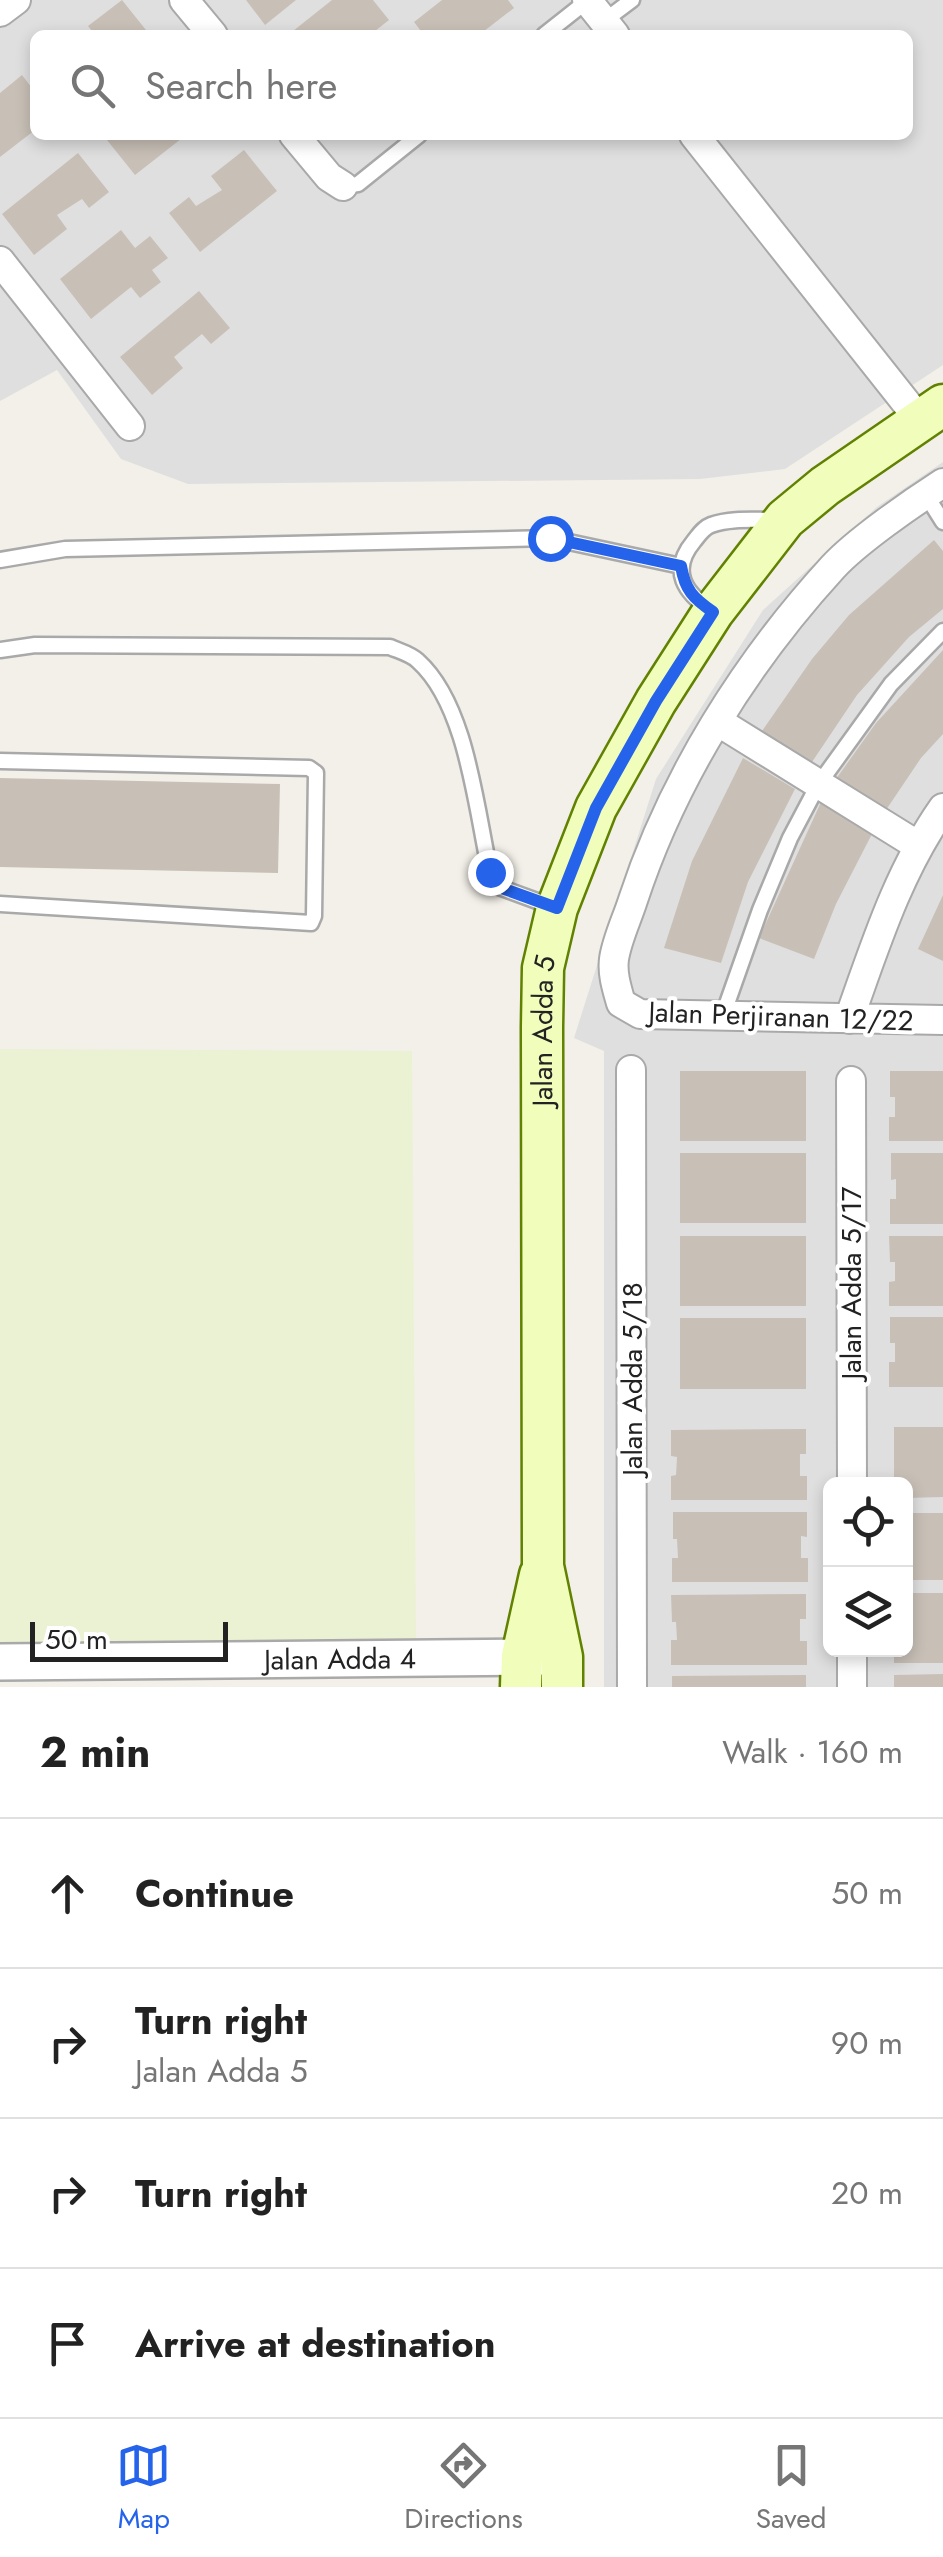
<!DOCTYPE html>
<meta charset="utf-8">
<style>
body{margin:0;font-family:Jost,sans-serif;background:#f2f2f2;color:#222}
.controls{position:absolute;right:30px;bottom:30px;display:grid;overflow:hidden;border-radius:15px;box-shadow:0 5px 15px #0003}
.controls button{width:90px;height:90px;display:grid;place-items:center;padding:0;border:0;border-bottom:2px solid #e0e0e0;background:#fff;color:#222;font:50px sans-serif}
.scale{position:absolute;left:30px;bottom:25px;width:198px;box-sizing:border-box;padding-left:10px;border:5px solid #222;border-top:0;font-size:28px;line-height:35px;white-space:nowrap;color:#222;-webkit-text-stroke:8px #fff;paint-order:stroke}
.stop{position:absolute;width:30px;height:30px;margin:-22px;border:8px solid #2563eb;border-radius:50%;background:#fff}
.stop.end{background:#2563eb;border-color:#fff;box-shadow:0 2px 10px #0008}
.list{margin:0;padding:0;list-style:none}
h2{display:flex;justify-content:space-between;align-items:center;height:130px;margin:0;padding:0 40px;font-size:42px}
h2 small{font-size:32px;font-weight:400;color:#767676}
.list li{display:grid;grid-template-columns:65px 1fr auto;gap:30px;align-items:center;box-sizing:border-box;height:150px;padding:0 40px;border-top:2px solid #e0e0e0}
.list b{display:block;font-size:38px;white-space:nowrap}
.list p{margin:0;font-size:32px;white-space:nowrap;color:#767676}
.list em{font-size:32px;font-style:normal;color:#767676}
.icon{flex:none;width:55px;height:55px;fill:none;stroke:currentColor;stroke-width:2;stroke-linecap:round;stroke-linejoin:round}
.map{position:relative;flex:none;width:943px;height:1687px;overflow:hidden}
.search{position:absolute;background:#fff;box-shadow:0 5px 15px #0003;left:30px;right:30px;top:30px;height:110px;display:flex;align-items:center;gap:25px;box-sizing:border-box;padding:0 35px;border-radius:15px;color:#767676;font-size:38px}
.sheet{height:730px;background:#fff}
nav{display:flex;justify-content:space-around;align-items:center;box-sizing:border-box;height:140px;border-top:2px solid #e0e0e0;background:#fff;font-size:28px;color:#767676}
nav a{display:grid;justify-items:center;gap:5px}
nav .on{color:#2563eb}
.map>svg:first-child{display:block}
</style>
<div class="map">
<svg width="943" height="1687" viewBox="0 0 943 1687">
<rect width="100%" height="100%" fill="#f2f0e8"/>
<path fill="#e0dfdf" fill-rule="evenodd" d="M 0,0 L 943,0 L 943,365 L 785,469 L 700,479 L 188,484 L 121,459 L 57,370 L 0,401 ZM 35,35 L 908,35 L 908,135 L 35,135 Z
M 943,462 L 943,1687 L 604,1687 L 604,1051 L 574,1038 L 656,779 L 763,610 L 877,507 ZM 830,1484 L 906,1484 L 906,1650 L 830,1650 Z"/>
<path fill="#ebf1d3" d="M 0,1049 L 412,1051 L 416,1643 L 0,1648 Z"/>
<path fill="#c8c0b7" d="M 122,0 L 150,35 L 95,35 L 88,26 Z
M 246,0 L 296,0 L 265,25 Z
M 332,0 L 373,0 L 389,20 L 370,35 L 288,35 Z
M 442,0 L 508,0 L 514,8 L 479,35 L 424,35 L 414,22 Z
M 22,75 L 35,92 L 35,130 L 0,157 L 0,93 Z
M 103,135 L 186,135 L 135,175 Z
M 244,150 L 277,191 L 200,252 L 169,213 L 189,197 L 196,206 L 222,190 L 211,176 Z
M 78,153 L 109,192 L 89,208 L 82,199 L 57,215 L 67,229 L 34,255 L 2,214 Z
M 121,230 L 135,248 L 150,236 L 168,258 L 152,270 L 161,282 L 140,298 L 131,287 L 91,319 L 60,279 Z
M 199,291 L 230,328 L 211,344 L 202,334 L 174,357 L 183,368 L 152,395 L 120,357 Z
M 934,540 L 943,551 L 943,609 L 909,637 L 857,695 L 810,765 L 760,734 L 812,659 L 849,615 Z
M 943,650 L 943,734 L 921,758 L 886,810 L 836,779 L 876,723 Z
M 743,758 L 795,789 L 748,882 L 721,963 L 664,948 L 692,861 Z
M 0,778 L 280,784 L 278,873 L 0,867 Z
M 821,802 L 873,832 L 836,904 L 814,959 L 759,938 Z
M 943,895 L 943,961 L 918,949 Z
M 680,1071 L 806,1071 L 806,1141 L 680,1141 Z
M 890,1071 L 943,1071 L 943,1141 L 889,1141 L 889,1117 L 895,1117 L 895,1097 L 890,1097 Z
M 680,1153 L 806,1153 L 806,1223 L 680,1223 Z
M 891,1153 L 943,1153 L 943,1224 L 890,1224 L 890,1199 L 896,1199 L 896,1179 L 891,1180 Z
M 680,1236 L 806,1236 L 806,1306 L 680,1306 Z
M 889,1236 L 943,1236 L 943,1306 L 889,1306 L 889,1282 L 895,1281 L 895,1262 L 890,1262 Z
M 890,1317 L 943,1317 L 943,1387 L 889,1387 L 889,1362 L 895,1362 L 895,1343 L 890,1343 Z
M 680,1318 L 806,1318 L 806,1389 L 680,1389 Z
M 894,1427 L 943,1427 L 943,1497 L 906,1498 L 906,1484 L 894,1484 Z
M 806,1429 L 806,1454 L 800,1454 L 800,1476 L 807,1476 L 807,1500 L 671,1500 L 671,1476 L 676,1475 L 677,1457 L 671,1456 L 671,1430 Z
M 673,1512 L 807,1512 L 807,1537 L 801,1536 L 801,1558 L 808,1558 L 808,1582 L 672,1582 L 672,1558 L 678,1558 L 677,1539 L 673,1539 Z
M 906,1513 L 943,1513 L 943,1580 L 906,1580 Z
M 906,1593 L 943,1593 L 943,1663 L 894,1663 L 894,1650 L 906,1650 Z
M 806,1594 L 806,1619 L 800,1619 L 800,1641 L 807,1641 L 807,1665 L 671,1665 L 671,1640 L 677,1640 L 676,1622 L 672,1622 L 671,1595 Z
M 943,1674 L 943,1687 L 894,1687 L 894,1675 Z
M 806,1675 L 806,1687 L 672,1687 L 672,1676 Z"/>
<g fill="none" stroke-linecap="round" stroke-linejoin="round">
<g stroke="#a9a9a9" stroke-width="19">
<path id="service" d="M 604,21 L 632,0
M 544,35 L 587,1
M 343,186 L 358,184 L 419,135
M 926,495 L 943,522
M 0,560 L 65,549 L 550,538 L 681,566
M 712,611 C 685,593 669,571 694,541 C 699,535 703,528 711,525 C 730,518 753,520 773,520
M 0,650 L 35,645 L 390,647 C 399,651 411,654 418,661 C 467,705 476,809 490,872 L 499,887 L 556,908
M 0,761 L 309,768 L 316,773 L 314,916 L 311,923 L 0,904
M 723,1015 L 760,910 L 790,838 L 818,785 L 891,684 L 943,631"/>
</g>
<g stroke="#a9a9a9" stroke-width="32">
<path id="minor" d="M 184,0 L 213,35
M 587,0 L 615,35
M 0,12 L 16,0
M 294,135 L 329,177 L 343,186
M 694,135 L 919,419
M 0,261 L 130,426
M 943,483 C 912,503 857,541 833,567 C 746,662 673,778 633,900 C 627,919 617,939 614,959 C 612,974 617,989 621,1003 L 640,1014 L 943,1020
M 717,721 L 917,845
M 849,1019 C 875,946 898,872 943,808
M 631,1070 L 632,1687
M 851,1081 L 852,1484
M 852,1650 L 852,1687"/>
</g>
<g stroke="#a9a9a9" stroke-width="40">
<g id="tertiary">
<path id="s1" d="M 0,1662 L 549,1657"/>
</g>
</g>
<g stroke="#618100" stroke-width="45">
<g id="secondary">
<path d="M 521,1687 L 522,1656 L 540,1575"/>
<path id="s2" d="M 562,1687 L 562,1657 L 543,1566 L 542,1027 L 543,968 L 557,908 L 596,808 L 656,701 L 713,612 L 785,519 L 825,486 L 943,405"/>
</g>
</g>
<use href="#service" stroke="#fff" stroke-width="14"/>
<use href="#minor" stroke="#fff" stroke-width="28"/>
<use href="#tertiary" stroke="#fff" stroke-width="35"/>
<use href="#secondary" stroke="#f0fdbb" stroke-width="40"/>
</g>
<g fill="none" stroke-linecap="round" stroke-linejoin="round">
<path stroke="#2563eb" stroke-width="12" d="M 490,872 L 499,887 L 557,908 L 596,808 L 656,701 L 713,612 C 693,598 685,590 681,566 L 550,538"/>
</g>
<g text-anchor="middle" stroke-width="8" stroke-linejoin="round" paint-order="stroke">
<g font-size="28" fill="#222" stroke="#fff">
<text transform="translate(781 1016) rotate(2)" y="10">Jalan Perjiranan 12/22</text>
<text dy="10" stroke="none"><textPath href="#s2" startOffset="658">Jalan Adda 5</textPath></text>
<text transform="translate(851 1283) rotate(-90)" y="10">Jalan Adda 5/17</text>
<text transform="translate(632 1379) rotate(-90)" y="10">Jalan Adda 5/18</text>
<text dy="10" stroke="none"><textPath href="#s1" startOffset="340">Jalan Adda 4</textPath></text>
</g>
</g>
</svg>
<div class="controls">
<button><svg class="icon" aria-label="locate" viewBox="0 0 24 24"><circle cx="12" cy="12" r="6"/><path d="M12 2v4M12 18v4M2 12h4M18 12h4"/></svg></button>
<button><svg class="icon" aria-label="layers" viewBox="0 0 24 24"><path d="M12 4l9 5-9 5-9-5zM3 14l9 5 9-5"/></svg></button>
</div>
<div class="scale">50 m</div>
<div class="stop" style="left:550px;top:538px"></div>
<div class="stop end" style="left:490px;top:872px"></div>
<div class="search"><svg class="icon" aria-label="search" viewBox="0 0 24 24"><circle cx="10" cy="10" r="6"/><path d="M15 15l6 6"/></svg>Search here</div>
</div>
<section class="sheet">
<h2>2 min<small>Walk · 160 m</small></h2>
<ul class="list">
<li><svg class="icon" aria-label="ahead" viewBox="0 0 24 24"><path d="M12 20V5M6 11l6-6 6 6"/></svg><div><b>Continue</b></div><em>50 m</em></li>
<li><svg class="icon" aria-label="right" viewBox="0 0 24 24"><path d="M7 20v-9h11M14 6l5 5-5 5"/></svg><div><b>Turn right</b><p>Jalan Adda 5</p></div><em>90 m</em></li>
<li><svg class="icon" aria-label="right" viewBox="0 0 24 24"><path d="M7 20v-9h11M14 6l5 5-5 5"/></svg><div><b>Turn right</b></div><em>20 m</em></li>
<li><svg class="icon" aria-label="arrive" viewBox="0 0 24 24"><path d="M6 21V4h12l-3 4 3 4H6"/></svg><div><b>Arrive at destination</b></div></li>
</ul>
</section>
<nav>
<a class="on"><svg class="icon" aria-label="map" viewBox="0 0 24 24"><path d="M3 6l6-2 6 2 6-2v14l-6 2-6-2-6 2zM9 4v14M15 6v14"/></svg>Map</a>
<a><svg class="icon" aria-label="directions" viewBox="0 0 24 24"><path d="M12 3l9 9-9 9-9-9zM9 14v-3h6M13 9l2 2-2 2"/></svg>Directions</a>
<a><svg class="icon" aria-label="saved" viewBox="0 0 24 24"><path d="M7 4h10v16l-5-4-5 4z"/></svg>Saved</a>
</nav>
